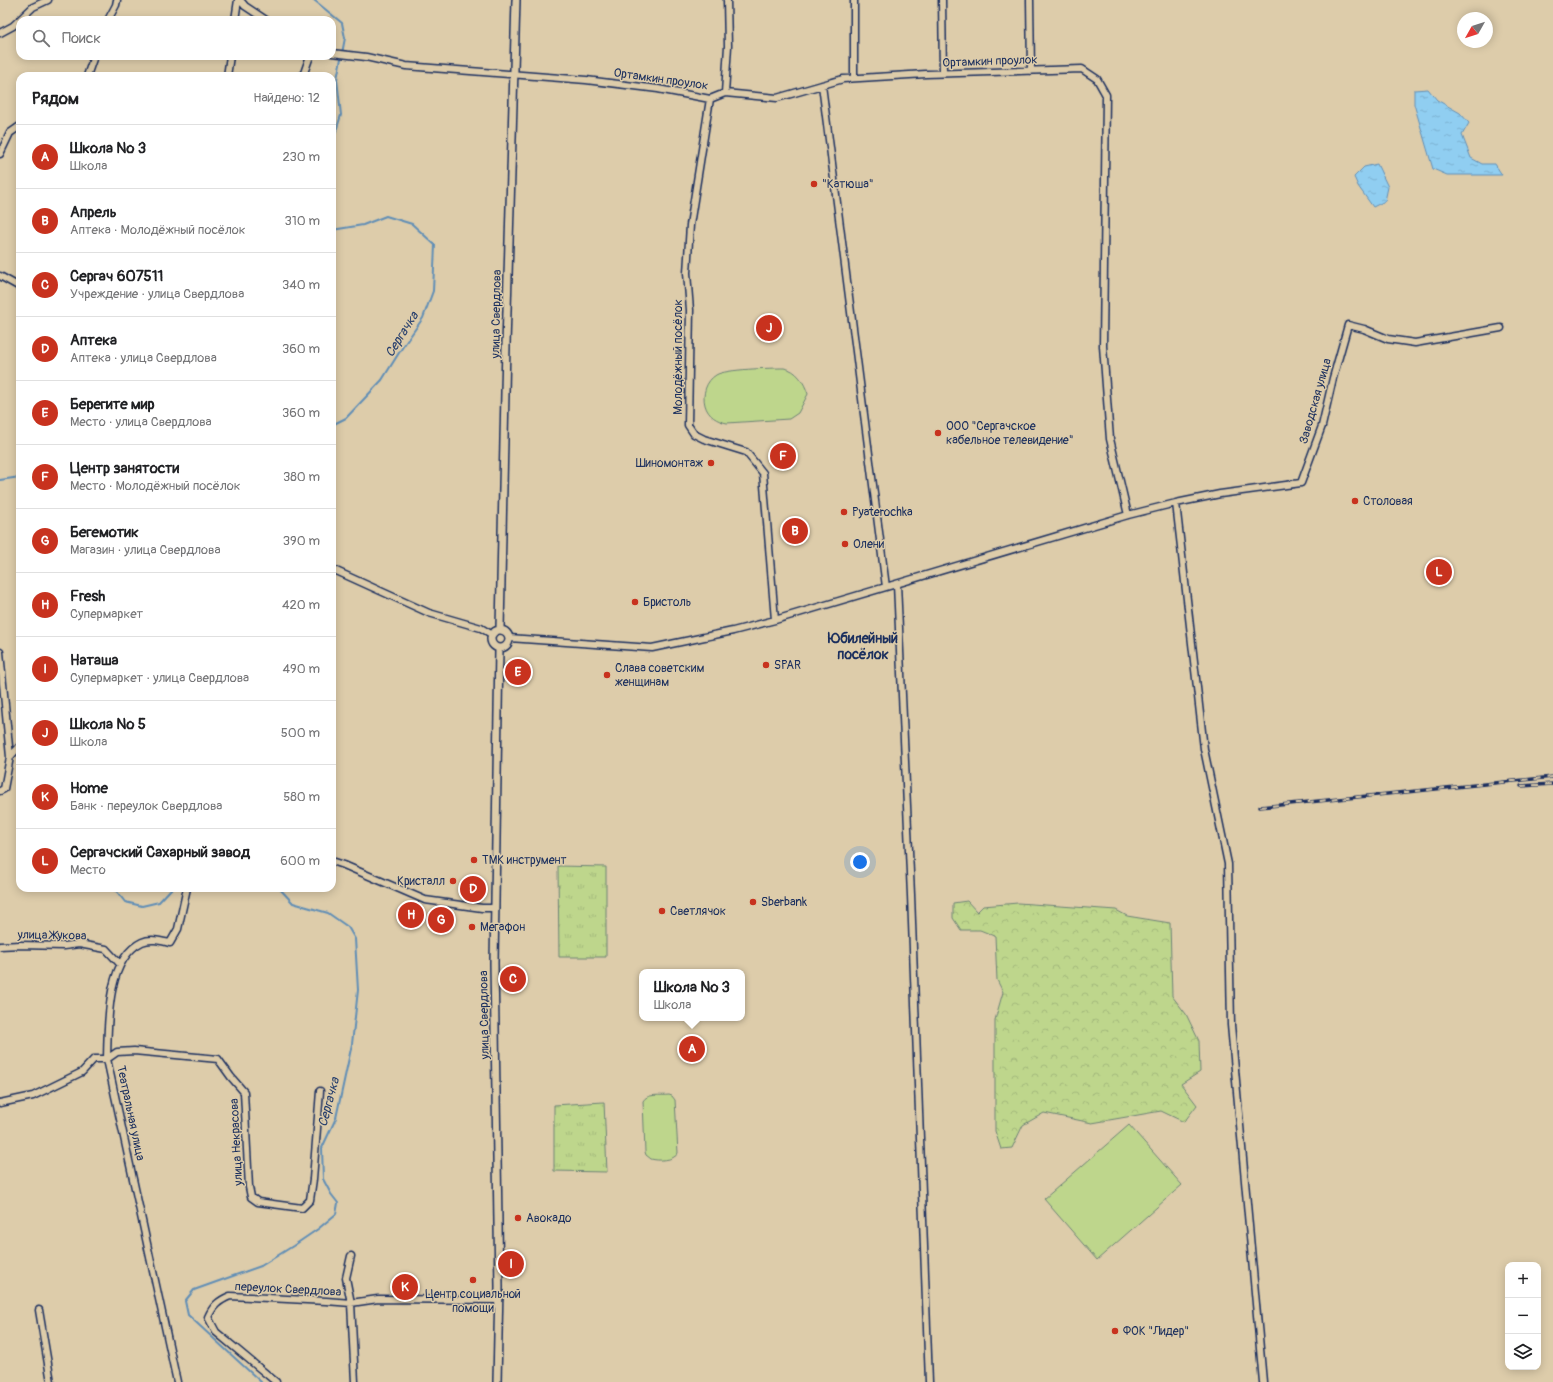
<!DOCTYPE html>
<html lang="ru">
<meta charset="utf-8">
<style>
body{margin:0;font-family:Pangolin,sans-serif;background:#f6f6f6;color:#202124}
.controls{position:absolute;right:12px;bottom:12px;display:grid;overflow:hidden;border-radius:8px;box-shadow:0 2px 10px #0003}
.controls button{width:36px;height:36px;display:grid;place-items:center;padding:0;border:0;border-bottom:1px solid #e0e0e0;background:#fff;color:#202124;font:20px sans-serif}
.compass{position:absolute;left:1457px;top:12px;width:36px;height:36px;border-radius:50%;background:#fff;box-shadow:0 2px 10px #0003;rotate:231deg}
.you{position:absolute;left:860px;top:862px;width:14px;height:14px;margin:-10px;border:3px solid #fff;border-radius:50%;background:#1a73e8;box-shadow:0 0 0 6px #1a73e833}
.badge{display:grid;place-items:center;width:26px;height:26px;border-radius:50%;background:#c8321e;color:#fff;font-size:13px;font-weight:700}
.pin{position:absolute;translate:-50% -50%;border:2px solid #fff;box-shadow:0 1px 4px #0006}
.popup{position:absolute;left:639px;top:969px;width:106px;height:52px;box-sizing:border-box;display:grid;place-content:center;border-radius:8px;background:#fff;filter:drop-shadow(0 1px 3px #0005);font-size:13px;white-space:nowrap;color:#757577}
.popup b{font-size:15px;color:#202124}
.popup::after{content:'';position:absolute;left:50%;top:100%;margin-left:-8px;border:8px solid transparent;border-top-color:#fff}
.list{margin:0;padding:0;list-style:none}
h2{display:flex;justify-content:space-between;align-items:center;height:52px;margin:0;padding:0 16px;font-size:17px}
h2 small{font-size:13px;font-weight:400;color:#757577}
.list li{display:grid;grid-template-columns:26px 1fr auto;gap:12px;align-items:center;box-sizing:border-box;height:64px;padding:0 16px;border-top:1px solid #e0e0e0}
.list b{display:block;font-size:15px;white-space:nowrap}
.list p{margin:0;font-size:13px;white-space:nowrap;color:#757577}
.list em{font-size:13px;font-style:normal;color:#757577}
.icon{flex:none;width:22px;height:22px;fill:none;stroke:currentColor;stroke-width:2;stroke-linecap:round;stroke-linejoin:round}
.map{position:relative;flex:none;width:1553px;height:1382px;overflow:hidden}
.search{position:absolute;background:#fff;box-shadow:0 2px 10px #0003;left:16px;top:16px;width:320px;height:44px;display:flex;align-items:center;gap:10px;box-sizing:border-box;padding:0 14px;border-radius:12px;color:#757577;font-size:15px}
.panel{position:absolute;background:#fff;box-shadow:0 2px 10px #0003;left:16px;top:72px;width:320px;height:820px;border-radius:12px}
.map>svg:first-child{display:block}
</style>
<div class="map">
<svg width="1553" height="1382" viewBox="0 0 1553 1382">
<defs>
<pattern id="grass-tufts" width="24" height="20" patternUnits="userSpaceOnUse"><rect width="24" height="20" fill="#bed68c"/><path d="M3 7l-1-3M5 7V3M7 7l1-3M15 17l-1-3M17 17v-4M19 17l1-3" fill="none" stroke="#a3b87b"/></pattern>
<pattern id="forest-crowns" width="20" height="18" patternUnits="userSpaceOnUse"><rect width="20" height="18" fill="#bed68c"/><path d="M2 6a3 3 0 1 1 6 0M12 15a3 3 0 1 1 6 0" fill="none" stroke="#a3b87b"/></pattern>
<pattern id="water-ripples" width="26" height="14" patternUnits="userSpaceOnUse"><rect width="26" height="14" fill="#90cef1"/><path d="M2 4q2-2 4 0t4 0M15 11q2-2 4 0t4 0" fill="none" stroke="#7cb1d1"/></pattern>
</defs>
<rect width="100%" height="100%" fill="#dca"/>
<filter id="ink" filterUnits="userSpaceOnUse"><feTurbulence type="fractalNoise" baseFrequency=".025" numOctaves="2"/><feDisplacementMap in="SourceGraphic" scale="8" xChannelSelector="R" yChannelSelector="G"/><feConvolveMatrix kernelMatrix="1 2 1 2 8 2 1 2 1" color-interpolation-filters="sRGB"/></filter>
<g filter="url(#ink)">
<path fill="url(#grass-tufts)" stroke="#6c8275" d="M 558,866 L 606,867 L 606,957 L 559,957 Z
M 604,1102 L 607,1172 L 554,1171 L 554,1105 Z"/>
<path fill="url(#forest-crowns)" stroke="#6c8275" d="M 967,901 L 977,912 L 983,906 L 1018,903 L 1116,910 L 1127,916 L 1170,923 L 1172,996 L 1186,1014 L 1199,1041 L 1200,1072 L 1181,1084 L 1197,1105 L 1184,1122 L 1161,1111 L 1092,1123 L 1044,1113 L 1023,1125 L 1012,1148 L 1001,1149 L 995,1131 L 995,1020 L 1003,992 L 997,980 L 995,936 L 980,930 L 961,930 L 953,918 L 953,903 Z"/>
<path fill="#bed68c" stroke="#6c8275" d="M 784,368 C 797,370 804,382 808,394 L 798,413 L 789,419 L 727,423 C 717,421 708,416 705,405 C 702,394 706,381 716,375 C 725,369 771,368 784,368 Z
M 669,1095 L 672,1096 L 675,1100 L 678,1153 C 674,1161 658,1161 651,1159 L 646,1155 L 645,1152 L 643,1101 C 647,1093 661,1096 669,1095 Z
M 1129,1125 L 1182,1185 L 1097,1260 L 1044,1199 Z"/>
<path fill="url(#water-ripples)" stroke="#618eb6" d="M 1428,89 L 1437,100 L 1460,113 L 1469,123 L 1462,135 L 1471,158 L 1482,164 L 1495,164 L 1502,175 L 1447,175 L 1433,169 L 1414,104 L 1414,90 Z
M 1377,164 L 1388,187 L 1385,201 L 1373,207 L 1358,186 L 1354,177 L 1364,167 Z"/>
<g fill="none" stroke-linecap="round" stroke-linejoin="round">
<path stroke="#618eb6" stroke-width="2" d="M 314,0 L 342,23 L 345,38 L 337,79 L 341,115 L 332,144
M 332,230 L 363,225 L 386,216 L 412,224 L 435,245 L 433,291 L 423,318 L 402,348 L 382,380 L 346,418 L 332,425
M 0,480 L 20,477
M 114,888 L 125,902 L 142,906 L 159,902 L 172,888
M 261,1382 L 188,1315 L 185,1301 L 194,1290 L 261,1266 L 293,1246 L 318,1229 L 336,1214 L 338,1203 L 331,1194 L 323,1179 L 322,1148 L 336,1118 L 352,1044 L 358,990 L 355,939 L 348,927 L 328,913 L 293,903 L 279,888"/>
<g stroke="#1b2f5e" stroke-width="9">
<path id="minor" d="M 240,0 L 245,6 L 266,20
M 854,0 L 854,78
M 942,0 L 943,73
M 1030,0 L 1031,71
M 108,20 L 116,5 L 117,0
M 235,20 L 238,0
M 0,33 L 13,26 L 33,7 L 48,0
M 332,53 L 366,57 L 406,66 L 586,80 L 658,89 L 710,99 L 725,93 L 777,98 L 843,79 L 926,74 L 1082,69 L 1097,79 L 1106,95 L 1103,346 L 1110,439 L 1128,515
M 87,76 L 94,56
M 227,76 L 230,56
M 305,76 L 304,73 L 310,56
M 822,85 L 886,587
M 725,93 L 728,46 L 727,0
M 710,99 L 690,225 L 687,273 L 690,310 L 688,425 L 694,434 L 704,439 L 746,452 L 763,473 L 775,620
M 0,154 L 10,133 L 20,126
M 0,276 L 18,286 L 20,289
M 1176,503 L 1204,749 L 1228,864 L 1231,1025 L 1263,1382
M 332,569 L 429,613 L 481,628 L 491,634
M 897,584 L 911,895 L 929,1382
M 509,638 L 652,648 L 733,631 L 775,620 L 1128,515 L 1176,503 L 1220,494 L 1301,483 L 1322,426 L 1333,378 L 1348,325 L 1364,329 L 1388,339 L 1415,343 L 1501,328
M 0,652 L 10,757 L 4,789 L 0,791
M 10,757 L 20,746
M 332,861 L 344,865 L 425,900 L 482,908 L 495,908
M 0,946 L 20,945 L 64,946 L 79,944 L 106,949 L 120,964
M 0,1103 L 33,1096 L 82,1072 L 94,1059 L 107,1059 L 117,1052 L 134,1051 L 218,1059 L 231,1077 L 244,1092 L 249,1187 L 251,1197 L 258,1202 L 302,1208 L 310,1200 L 313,1179 L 320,1091
M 351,1256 L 346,1278 L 351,1303 L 355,1382
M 39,1310 L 51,1382
M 177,1382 L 107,1059 C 108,1025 106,959 142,942 C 151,938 161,941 170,943 L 178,929 L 187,888
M 276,1382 L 216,1332 L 208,1317 C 213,1306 218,1301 230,1296 L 326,1301 L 351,1303 L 378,1299 L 499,1300"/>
</g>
<g stroke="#1b2f5e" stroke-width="10">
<path id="tertiary" d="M 500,629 L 506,345 L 516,0
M491 639a9 9 0 1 1 18 0a9 9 0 1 1-18 0Z
M 497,1382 L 499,1287 L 494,963 L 499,649"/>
</g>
<use href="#minor" stroke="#dca" stroke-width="6"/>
<use href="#tertiary" stroke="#dca" stroke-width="7"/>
<g stroke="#1b2f5e" stroke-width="3.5">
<path id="rail" d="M 1521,786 L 1553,784
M 1260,807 L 1553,777"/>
</g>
<use href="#rail" stroke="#dca" stroke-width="2" stroke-dasharray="6" stroke-linecap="butt"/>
</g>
</g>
<g fill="#c8321e" stroke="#dca" stroke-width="1.5">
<circle cx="814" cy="184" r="4"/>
<circle cx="938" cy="433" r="4"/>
<circle cx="711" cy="463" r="4"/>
<circle cx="1355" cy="501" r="4"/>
<circle cx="844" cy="512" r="4"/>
<circle cx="845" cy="544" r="4"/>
<circle cx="635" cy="602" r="4"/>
<circle cx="766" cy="665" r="4"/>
<circle cx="607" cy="675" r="4"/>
<circle cx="474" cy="860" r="4"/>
<circle cx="453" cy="881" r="4"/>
<circle cx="753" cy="902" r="4"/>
<circle cx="662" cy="911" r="4"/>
<circle cx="472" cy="927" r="4"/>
<circle cx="518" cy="1218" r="4"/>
<circle cx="473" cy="1280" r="4"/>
<circle cx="1115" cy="1331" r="4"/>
</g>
<g text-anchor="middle" stroke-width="3" stroke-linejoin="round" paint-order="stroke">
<g font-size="12" fill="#1b2f5e" stroke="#dca">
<text transform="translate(990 61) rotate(-2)" y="4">Ортамкин проулок</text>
<text transform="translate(661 79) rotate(8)" y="4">Ортамкин проулок</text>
<text transform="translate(496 314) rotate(-89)" y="4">улица Свердлова</text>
<text transform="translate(678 357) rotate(-90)" y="4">Молодёжный посёлок</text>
<text transform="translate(1315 401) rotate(-74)" y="4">Заводская улица</text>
<text transform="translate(52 935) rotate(1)" y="4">улица Жукова</text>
<text transform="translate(484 1015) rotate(-91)" y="4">улица Свердлова</text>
<text transform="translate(131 1113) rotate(78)" y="4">Театральная улица</text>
<text transform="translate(236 1142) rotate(-93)" y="4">улица Некрасова</text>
<text transform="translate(288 1289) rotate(3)" y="4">переулок Свердлова</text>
</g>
<g font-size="12" fill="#1b2f5e" stroke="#dca" text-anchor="start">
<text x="822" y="188">"Катюша"</text>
<text x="946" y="430">ООО "Сергачское<tspan x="946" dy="14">кабельное телевидение"</tspan></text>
<text x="703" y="467" text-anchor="end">Шиномонтаж</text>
<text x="1363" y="505">Столовая</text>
<text x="852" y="516">Pyaterochka</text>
<text x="853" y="548">Олени</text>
<text x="643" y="606">Бристоль</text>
<text x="774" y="669">SPAR</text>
<text x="615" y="672">Слава советским<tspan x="615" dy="14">женщинам</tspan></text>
<text x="482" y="864">ТМК инструмент</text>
<text x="445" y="885" text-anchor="end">Кристалл</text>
<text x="761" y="906">Sberbank</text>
<text x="670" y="915">Светлячок</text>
<text x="480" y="931">Мегафон</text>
<text x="526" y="1222">Авокадо</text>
<text x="473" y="1298" text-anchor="middle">Центр социальной<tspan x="473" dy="14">помощи</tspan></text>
<text x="1123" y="1335">ФОК "Лидер"</text>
</g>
<g font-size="13" font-style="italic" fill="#273f6d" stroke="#dca">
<text transform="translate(401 334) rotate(-58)" y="5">Сергачка</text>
<text transform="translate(328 1102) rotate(-75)" y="5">Сергачка</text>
</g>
<g font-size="14" font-weight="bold" fill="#1b2f5e" stroke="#dca">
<text x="863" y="643">Юбилейный<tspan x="863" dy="16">посёлок</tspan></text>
</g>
</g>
</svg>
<div class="controls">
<button>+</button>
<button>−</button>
<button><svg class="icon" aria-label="layers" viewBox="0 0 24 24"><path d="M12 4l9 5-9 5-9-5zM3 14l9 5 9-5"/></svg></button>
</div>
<svg class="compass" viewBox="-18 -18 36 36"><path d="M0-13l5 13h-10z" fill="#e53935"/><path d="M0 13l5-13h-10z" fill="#757577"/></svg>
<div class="you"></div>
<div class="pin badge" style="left:692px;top:1049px">A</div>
<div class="popup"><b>Школа № 3</b>Школа</div>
<div class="pin badge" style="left:795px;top:531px">B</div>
<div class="pin badge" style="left:513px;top:979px">C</div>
<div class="pin badge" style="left:473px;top:889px">D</div>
<div class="pin badge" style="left:518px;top:672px">E</div>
<div class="pin badge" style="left:783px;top:456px">F</div>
<div class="pin badge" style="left:441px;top:920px">G</div>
<div class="pin badge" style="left:411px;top:915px">H</div>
<div class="pin badge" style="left:511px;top:1264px">I</div>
<div class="pin badge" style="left:769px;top:328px">J</div>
<div class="pin badge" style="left:405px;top:1287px">K</div>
<div class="pin badge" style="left:1439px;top:572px">L</div>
<div class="search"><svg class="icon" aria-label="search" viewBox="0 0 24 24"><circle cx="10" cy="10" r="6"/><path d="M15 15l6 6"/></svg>Поиск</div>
<section class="panel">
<h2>Рядом<small>Найдено: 12</small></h2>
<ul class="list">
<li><span class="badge">A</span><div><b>Школа № 3</b><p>Школа</p></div><em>230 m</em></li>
<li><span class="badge">B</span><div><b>Апрель</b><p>Аптека · Молодёжный посёлок</p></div><em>310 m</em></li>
<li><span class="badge">C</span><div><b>Сергач 607511</b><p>Учреждение · улица Свердлова</p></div><em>340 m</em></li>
<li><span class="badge">D</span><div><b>Аптека</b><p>Аптека · улица Свердлова</p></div><em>360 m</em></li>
<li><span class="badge">E</span><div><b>Берегите мир</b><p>Место · улица Свердлова</p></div><em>360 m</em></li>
<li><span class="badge">F</span><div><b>Центр занятости</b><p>Место · Молодёжный посёлок</p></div><em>380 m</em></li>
<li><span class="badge">G</span><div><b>Бегемотик</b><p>Магазин · улица Свердлова</p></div><em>390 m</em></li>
<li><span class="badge">H</span><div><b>Fresh</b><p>Супермаркет</p></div><em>420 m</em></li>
<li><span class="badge">I</span><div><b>Наташа</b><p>Супермаркет · улица Свердлова</p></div><em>490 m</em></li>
<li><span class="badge">J</span><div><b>Школа № 5</b><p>Школа</p></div><em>500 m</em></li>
<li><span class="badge">K</span><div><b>Home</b><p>Банк · переулок Свердлова</p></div><em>580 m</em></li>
<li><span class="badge">L</span><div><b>Сергачский Сахарный завод</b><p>Место</p></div><em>600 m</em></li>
</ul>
</section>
</div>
